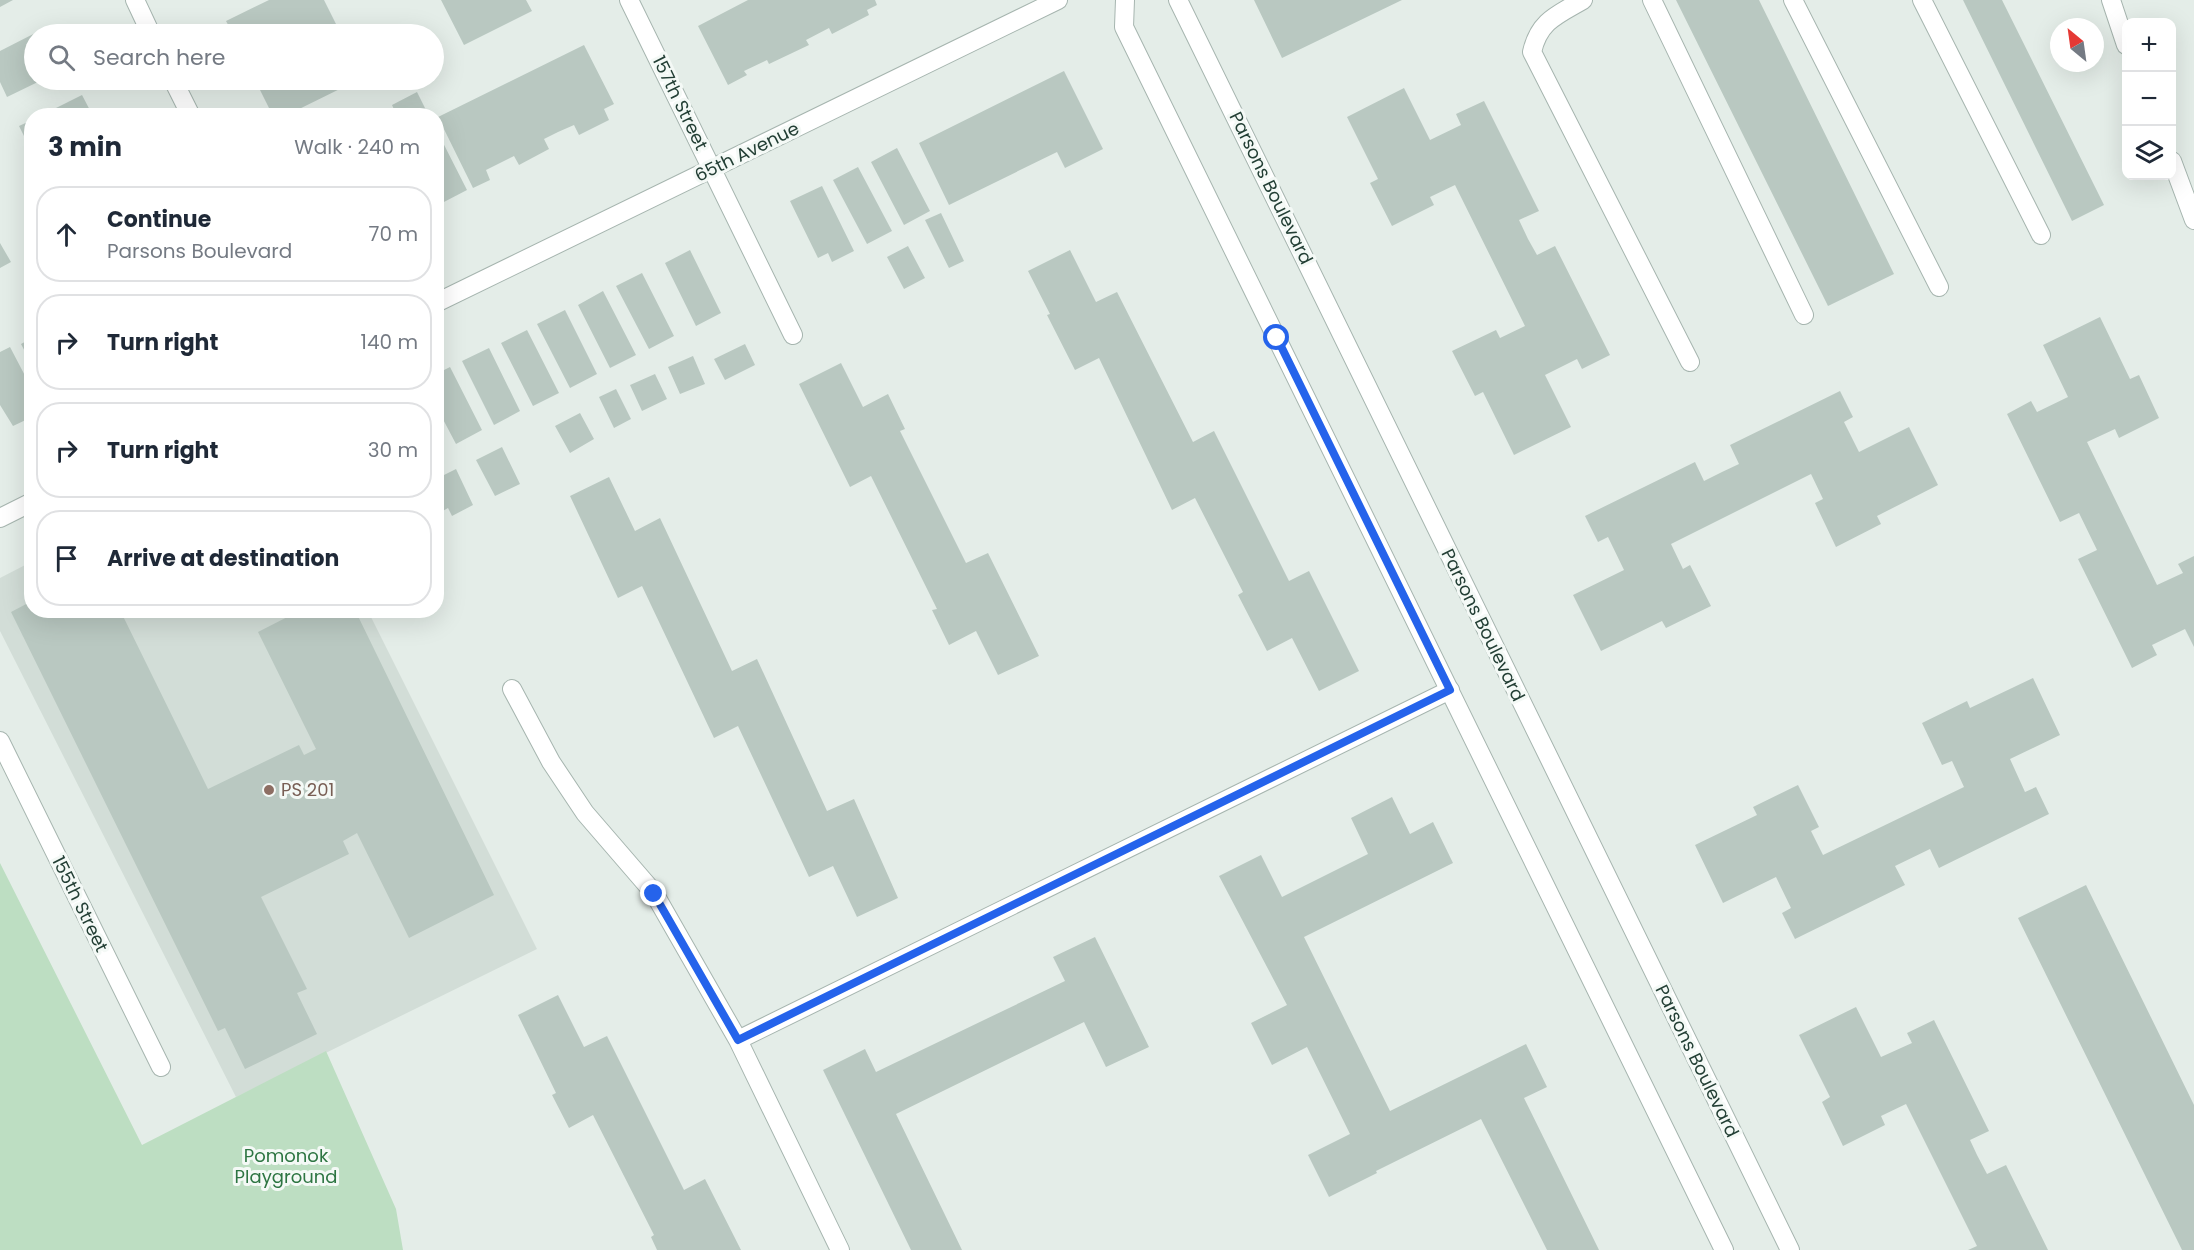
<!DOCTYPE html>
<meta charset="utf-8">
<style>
body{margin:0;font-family:Poppins,sans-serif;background:#f6f6f7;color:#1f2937}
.controls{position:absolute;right:18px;top:18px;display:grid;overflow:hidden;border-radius:12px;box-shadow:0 6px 24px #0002}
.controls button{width:54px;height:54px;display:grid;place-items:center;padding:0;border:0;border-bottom:2px solid #e0e1e3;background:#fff;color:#1f2937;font:30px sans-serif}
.compass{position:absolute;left:2050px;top:18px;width:54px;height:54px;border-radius:50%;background:#fff;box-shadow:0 6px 24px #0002;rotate:331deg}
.stop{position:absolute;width:18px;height:18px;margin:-14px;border:4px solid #2563eb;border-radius:50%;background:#fff}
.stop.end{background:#2563eb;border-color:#fff;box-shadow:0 2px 6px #0008}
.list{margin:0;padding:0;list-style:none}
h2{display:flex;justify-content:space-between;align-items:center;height:78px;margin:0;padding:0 24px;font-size:26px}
h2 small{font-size:20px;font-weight:400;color:#747a83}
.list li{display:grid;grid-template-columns:39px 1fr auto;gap:18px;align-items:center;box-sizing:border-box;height:96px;margin:0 12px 12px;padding:0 12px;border:2px solid #e0e1e3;border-radius:24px}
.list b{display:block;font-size:22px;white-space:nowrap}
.list p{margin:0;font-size:20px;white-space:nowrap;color:#747a83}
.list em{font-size:20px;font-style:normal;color:#747a83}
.icon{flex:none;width:33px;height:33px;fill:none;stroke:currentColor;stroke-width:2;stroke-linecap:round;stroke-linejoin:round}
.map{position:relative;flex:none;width:2194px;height:1250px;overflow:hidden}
.search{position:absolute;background:#fff;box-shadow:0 6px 24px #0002;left:24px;top:24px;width:420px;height:66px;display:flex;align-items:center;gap:15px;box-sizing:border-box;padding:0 21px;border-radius:33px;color:#747a83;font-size:22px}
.panel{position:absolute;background:#fff;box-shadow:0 6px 24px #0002;left:24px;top:108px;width:420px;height:510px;border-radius:24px}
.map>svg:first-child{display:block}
</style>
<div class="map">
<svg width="2194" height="1250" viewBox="0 0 2194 1250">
<rect width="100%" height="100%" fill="#e4ede8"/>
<path fill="#d2ddd7" d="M 31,562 L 32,610 L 368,611 L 537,949 L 236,1097 L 0,631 L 0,578 Z"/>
<path fill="#bddec2" d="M 0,863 L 142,1145 L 326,1051 L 396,1209 L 403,1250 L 0,1250 Z"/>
<path fill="#b9c8c1" d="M 0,0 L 13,0 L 0,7 Z
M 269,0 L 324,0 L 341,34 L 233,34 L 226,21 Z
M 441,0 L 526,0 L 532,11 L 464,45 Z
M 748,0 L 875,0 L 877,5 L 867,10 L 869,15 L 832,34 L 829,28 L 806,40 L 809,45 L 769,64 L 767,60 L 744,71 L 747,75 L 728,85 L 698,26 Z
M 1254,0 L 1402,0 L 1282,58 Z
M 1676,0 L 1759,0 L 1894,274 L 1828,306 Z
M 1963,0 L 2002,0 L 2104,205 L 2072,221 Z
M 49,26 L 54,34 L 34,34 L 34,80 L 42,80 L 7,97 L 0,82 L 0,51 Z
M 584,45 L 614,104 L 604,109 L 609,120 L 579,135 L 574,125 L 558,132 L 544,139 L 549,149 L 519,165 L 514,156 L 486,170 L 490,180 L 473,188 L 438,117 Z
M 1064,71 L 1103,149 L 1065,168 L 1057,152 L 949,205 L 919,143 Z
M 255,80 L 358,80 L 285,116 L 273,116 Z
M 1404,88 L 1430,140 L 1461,125 L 1456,114 L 1484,101 L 1539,211 L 1519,220 L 1528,239 L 1537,255 L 1555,246 L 1610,355 L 1582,369 L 1577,359 L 1545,375 L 1571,427 L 1514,455 L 1483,392 L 1475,396 L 1452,351 L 1496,330 L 1500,338 L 1525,326 L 1455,185 L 1430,197 L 1434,205 L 1392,226 L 1370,183 L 1378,179 L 1347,117 Z
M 417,92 L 429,116 L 397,116 L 392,105 Z
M 82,95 L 93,116 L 40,116 Z
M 32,120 L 32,152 L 19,126 Z
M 436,129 L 467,190 L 442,203 L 436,192 Z
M 897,148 L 930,211 L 904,225 L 871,162 Z
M 858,167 L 892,231 L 867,244 L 833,180 Z
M 822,186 L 854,251 L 832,262 L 828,253 L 818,258 L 790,201 Z
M 941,213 L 964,261 L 949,268 L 925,220 Z
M 0,243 L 11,262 L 0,268 Z
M 908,246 L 925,278 L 904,289 L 887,257 Z
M 690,250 L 721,313 L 696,326 L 665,263 Z
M 1070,250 L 1096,302 L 1117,292 L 1193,442 L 1214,431 L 1289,581 L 1309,571 L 1359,671 L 1319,691 L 1292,638 L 1267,651 L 1238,595 L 1243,592 L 1195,498 L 1172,510 L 1099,358 L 1075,370 L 1047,315 L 1050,314 L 1028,271 Z
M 642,273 L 674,336 L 649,349 L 616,286 Z
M 603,291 L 636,355 L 610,368 L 578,305 Z
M 565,310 L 597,374 L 570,388 L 537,324 Z
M 2100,317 L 2130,379 L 2139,375 L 2159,418 L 2119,438 L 2115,429 L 2087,442 L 2157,585 L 2183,573 L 2178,564 L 2194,556 L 2194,647 L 2185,629 L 2152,645 L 2157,655 L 2132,668 L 2078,559 L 2097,550 L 2079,513 L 2060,522 L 2007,414 L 2031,401 L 2037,412 L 2068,397 L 2043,345 Z
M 527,330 L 559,393 L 533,406 L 501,343 Z
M 32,338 L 32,365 L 21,344 Z
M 745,344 L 755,365 L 725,380 L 714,359 Z
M 10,347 L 32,389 L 32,417 L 13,426 L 0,405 L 0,352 Z
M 489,348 L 520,411 L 494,425 L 462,361 Z
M 693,356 L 705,384 L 680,394 L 668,367 Z
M 841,363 L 863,407 L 888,394 L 905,429 L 900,431 L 966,563 L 988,553 L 1039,656 L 998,675 L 976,631 L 949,645 L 932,610 L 937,609 L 871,476 L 850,487 L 799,384 Z
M 450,367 L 482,430 L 456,444 L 436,406 L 436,374 Z
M 655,374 L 667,399 L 642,411 L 630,385 Z
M 616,389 L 631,419 L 614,428 L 599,397 Z
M 1840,391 L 1853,417 L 1844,422 L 1859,452 L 1909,427 L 1938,485 L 1877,516 L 1881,524 L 1836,547 L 1815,503 L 1823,499 L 1811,474 L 1671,544 L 1683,569 L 1690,565 L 1711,606 L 1666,628 L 1662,621 L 1601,651 L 1573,595 L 1624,570 L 1608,537 L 1598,542 L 1585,516 L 1695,462 L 1704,481 L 1722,472 L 1739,464 L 1730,445 Z
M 580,413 L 594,439 L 570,453 L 555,426 Z
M 436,435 L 443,449 L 436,452 Z
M 502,447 L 520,484 L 495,496 L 476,460 Z
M 456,469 L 473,505 L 452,516 L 448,508 L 441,512 L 436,503 L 436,479 Z
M 609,477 L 635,531 L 660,518 L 732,671 L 757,659 L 827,811 L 854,799 L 898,898 L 857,917 L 833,866 L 809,877 L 738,726 L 714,738 L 642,586 L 618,598 L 570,496 Z
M 32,601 L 32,610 L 120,610 L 208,789 L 299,745 L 304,755 L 316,749 L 258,632 L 301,610 L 355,610 L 494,895 L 409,938 L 357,833 L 343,841 L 349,854 L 261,897 L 307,989 L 297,993 L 317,1034 L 245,1069 L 225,1028 L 218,1031 L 11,612 Z
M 2033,678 L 2060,735 L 2010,759 L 2025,792 L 2036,787 L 2049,814 L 1939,868 L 1930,849 L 1895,866 L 1905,885 L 1795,939 L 1782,913 L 1791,908 L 1776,877 L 1723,903 L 1695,845 L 1757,815 L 1753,807 L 1798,785 L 1819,827 L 1811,831 L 1823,855 L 1964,787 L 1952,761 L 1942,765 L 1922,723 L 1967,701 L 1970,708 Z
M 1392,797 L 1410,834 L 1433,822 L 1453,863 L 1304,937 L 1390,1111 L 1526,1044 L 1547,1087 L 1524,1098 L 1599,1250 L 1547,1250 L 1481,1119 L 1376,1171 L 1377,1173 L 1329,1197 L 1308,1155 L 1350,1134 L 1307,1047 L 1272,1065 L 1251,1023 L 1287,1005 L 1219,876 L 1261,855 L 1282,897 L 1368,854 L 1351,818 Z
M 2086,885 L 2194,1105 L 2194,1250 L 2182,1250 L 2018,918 Z
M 1095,937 L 1149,1047 L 1106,1067 L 1084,1022 L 896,1114 L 962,1250 L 911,1250 L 823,1070 L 865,1049 L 876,1072 L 1065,981 L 1053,957 Z
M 558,995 L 584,1047 L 607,1036 L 684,1190 L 705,1179 L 741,1250 L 657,1250 L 651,1237 L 654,1235 L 593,1115 L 569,1128 L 552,1095 L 556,1093 L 518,1015 Z
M 1856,1007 L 1881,1057 L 1912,1043 L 1907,1033 L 1934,1020 L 1989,1131 L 1970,1140 L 1977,1155 L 1987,1174 L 2006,1165 L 2048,1250 L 1968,1250 L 1977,1246 L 1906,1104 L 1881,1116 L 1885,1125 L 1843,1146 L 1822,1102 L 1830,1097 L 1799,1035 Z"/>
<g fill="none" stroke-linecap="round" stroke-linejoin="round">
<g stroke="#a6b5af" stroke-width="20">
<path id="service" d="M 1583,0 C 1557,15 1539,21 1532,52 L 1690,362
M 1652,0 L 1804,315
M 1793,0 L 1939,287
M 1922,0 L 2041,235
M 512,689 L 551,762 L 585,813 L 654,893 L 738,1040 L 840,1250
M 738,1040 L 1450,690"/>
</g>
<g stroke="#a6b5af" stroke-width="20">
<path id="minor" d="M 135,0 L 151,34
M 629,0 L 793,335
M 2111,0 L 2126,45
M 173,80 L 191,116
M 2172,161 L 2194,220
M 436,303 L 1058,0
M 0,518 L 32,502
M 0,741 L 161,1067"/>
</g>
<g stroke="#a6b5af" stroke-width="20">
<path id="tertiary" d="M 1125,0 L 1124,27 L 1724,1250
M 1178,0 L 1790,1250"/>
</g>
<use href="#service" stroke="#fff" stroke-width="18"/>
<use href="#minor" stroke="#fff" stroke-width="18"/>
<use href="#tertiary" stroke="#fff" stroke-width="18"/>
</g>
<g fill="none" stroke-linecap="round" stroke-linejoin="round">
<path stroke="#2563eb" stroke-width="8" d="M 654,894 L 738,1040 L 1450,690 L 1277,338"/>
</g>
<circle fill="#8d6e63" stroke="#f4f9f6" stroke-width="2" cx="269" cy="790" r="6"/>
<g text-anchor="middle" stroke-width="6" stroke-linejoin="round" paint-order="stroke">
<g font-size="18" fill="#233f35" stroke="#f4f9f6">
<text transform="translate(680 103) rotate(64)" y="6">157th Street</text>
<text transform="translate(747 152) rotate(-26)" y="6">65th Avenue</text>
<text transform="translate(1271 188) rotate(64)" y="6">Parsons Boulevard</text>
<text transform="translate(1483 625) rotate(64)" y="6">Parsons Boulevard</text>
<text transform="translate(80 904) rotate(64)" y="6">155th Street</text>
<text transform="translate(1697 1061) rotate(64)" y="6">Parsons Boulevard</text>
</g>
<g font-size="18" fill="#785e54" stroke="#f4f9f6" text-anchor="start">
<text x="281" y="796">PS 201</text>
</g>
<g font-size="18" fill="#2d7542" stroke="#f4f9f6">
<text x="286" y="1162">Pomonok<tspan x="286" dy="21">Playground</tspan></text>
</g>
</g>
</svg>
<div class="controls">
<button>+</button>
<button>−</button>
<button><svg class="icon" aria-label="layers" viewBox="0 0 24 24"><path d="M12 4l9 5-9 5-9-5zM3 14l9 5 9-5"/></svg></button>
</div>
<svg class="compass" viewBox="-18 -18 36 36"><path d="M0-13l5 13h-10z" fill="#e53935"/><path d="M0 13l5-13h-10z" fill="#747a83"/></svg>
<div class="stop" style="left:1277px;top:338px"></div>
<div class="stop end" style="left:654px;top:894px"></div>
<div class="search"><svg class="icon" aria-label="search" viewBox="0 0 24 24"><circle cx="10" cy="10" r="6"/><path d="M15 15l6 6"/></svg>Search here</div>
<section class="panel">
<h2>3 min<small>Walk · 240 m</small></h2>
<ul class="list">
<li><svg class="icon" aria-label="ahead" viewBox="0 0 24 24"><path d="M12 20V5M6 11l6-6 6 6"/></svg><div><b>Continue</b><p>Parsons Boulevard</p></div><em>70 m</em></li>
<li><svg class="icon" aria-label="right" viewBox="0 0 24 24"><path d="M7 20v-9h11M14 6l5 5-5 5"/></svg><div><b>Turn right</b></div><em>140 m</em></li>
<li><svg class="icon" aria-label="right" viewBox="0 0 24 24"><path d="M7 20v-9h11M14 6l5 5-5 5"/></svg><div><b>Turn right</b></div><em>30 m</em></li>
<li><svg class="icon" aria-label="arrive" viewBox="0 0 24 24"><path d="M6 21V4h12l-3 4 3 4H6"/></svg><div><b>Arrive at destination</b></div></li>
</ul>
</section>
</div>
